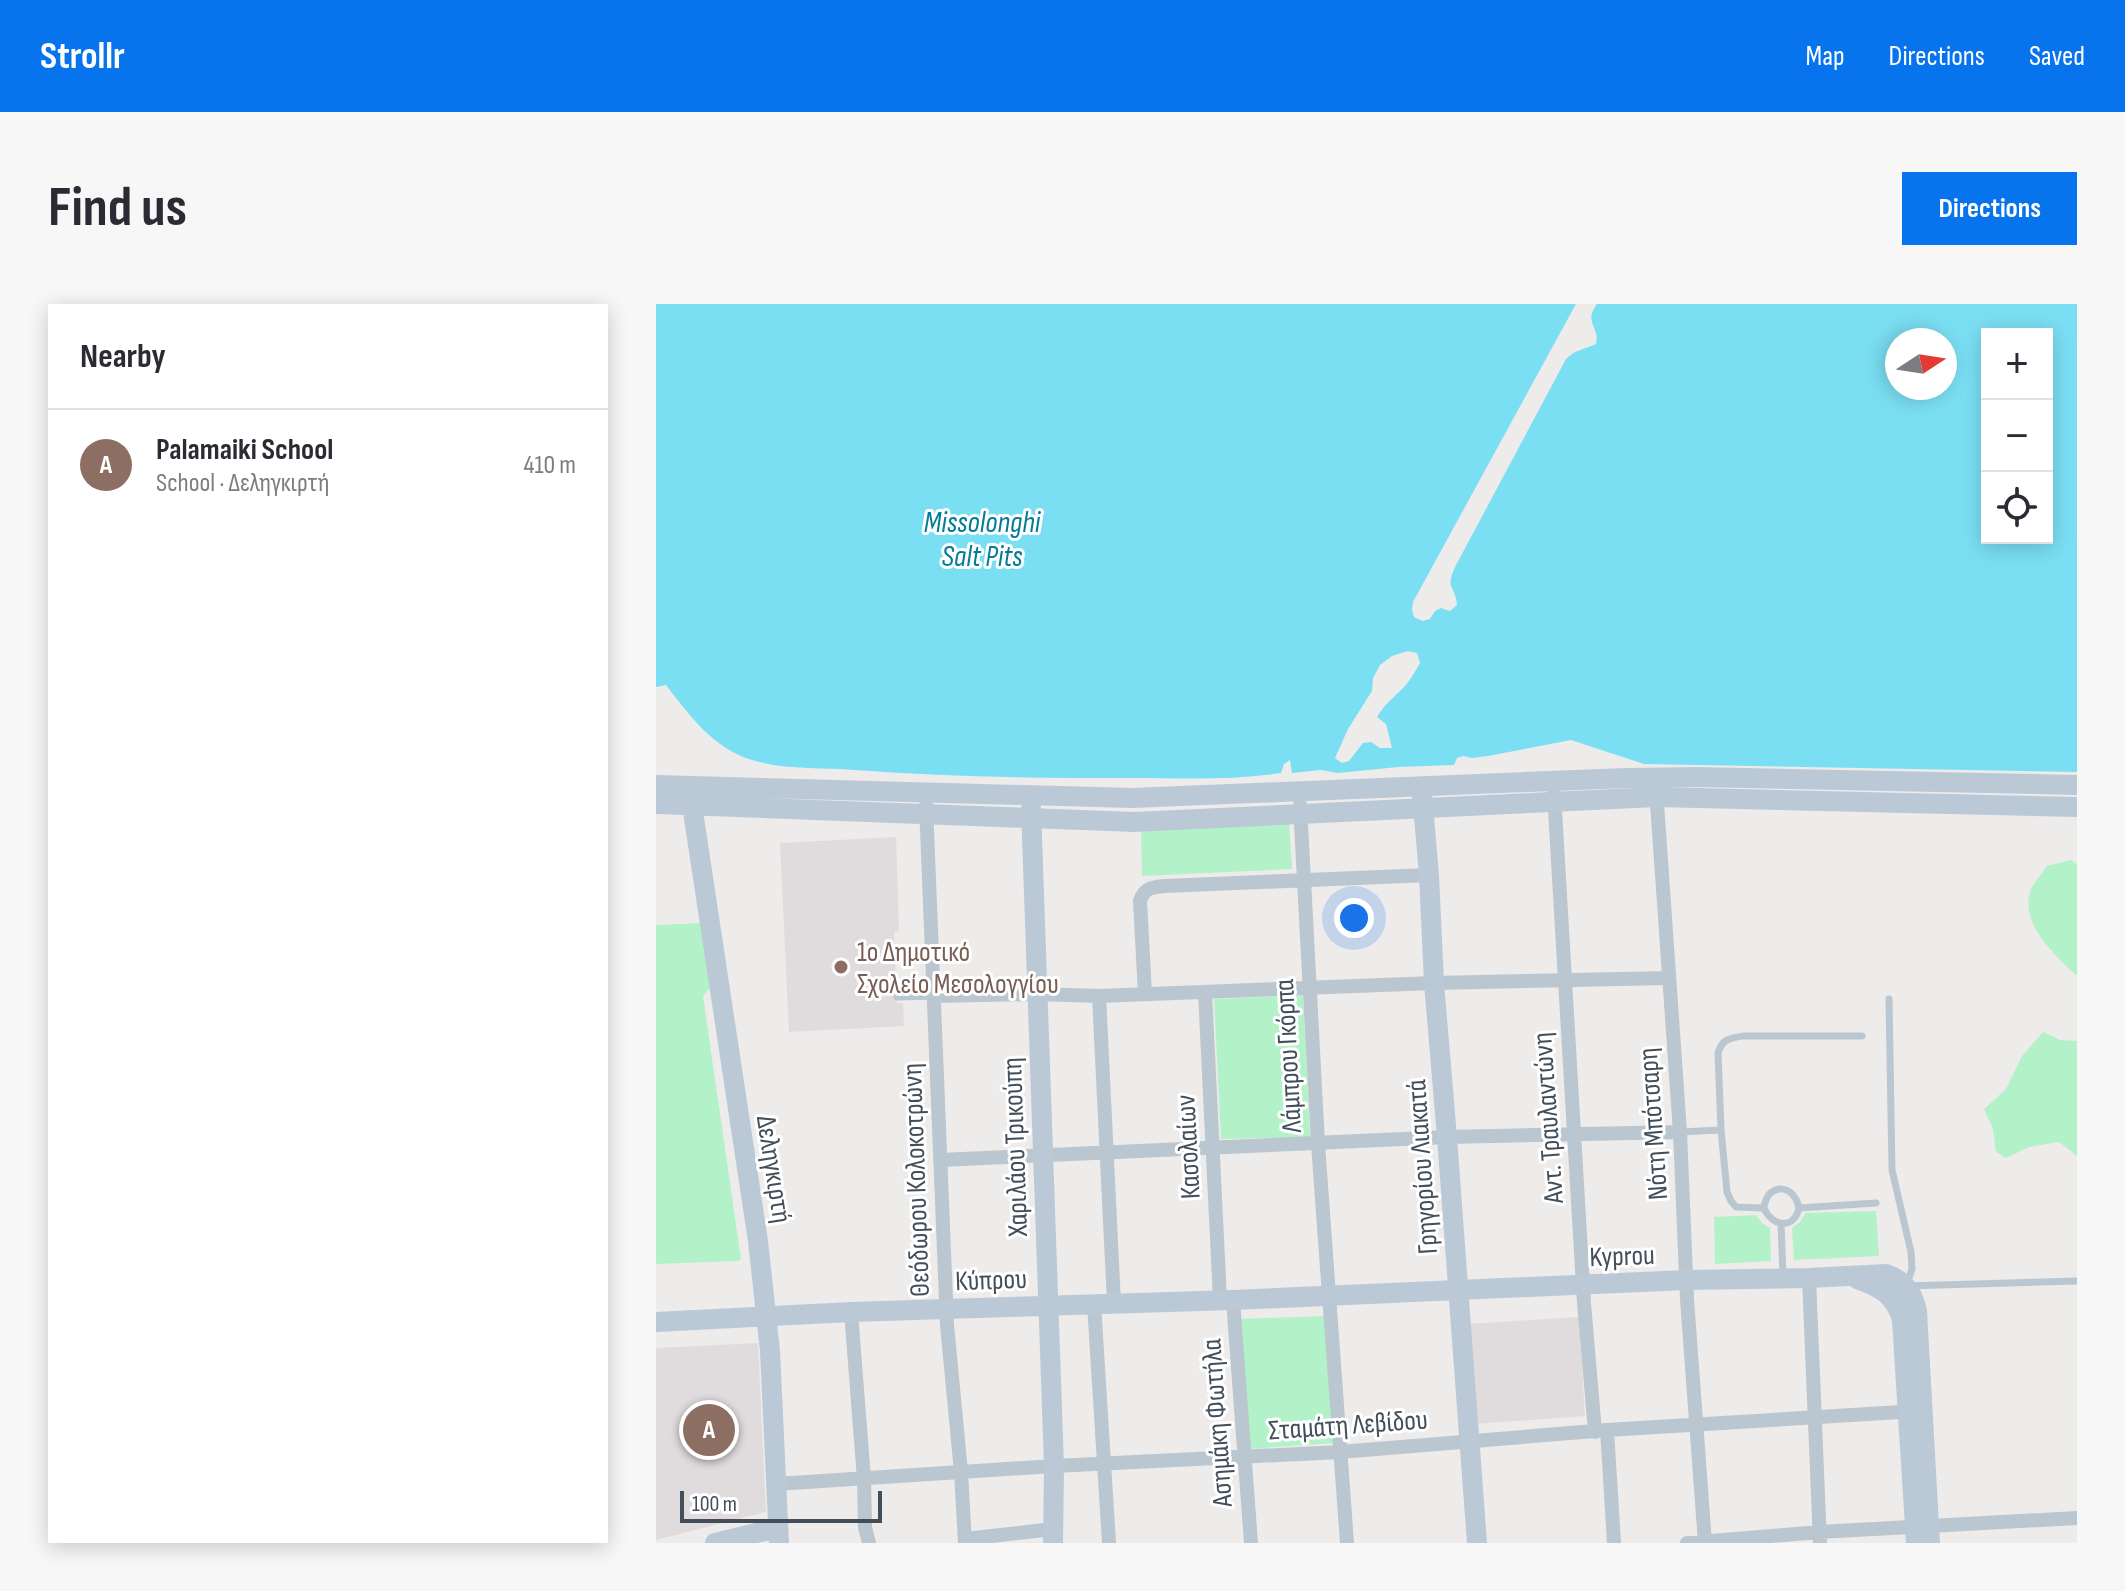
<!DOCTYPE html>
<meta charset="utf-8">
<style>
body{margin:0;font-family:"Sofia Sans Condensed",sans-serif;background:#f7f7f7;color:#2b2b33}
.controls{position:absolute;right:24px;top:24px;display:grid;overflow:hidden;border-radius:0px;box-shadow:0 4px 20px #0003}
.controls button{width:72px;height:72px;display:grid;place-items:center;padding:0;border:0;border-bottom:2px solid #e1e1e2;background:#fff;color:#2b2b33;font:40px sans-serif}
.compass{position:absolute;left:1229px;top:24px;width:72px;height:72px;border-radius:50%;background:#fff;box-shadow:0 4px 20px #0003;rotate:78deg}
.scale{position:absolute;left:24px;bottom:20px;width:202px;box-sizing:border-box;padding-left:8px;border:4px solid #424f5a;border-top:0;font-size:22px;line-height:28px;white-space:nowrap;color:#424f5a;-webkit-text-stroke:6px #fff;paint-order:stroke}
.you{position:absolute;left:698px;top:614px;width:28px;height:28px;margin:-20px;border:6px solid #fff;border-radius:50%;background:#1a73e8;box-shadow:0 0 0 12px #1a73e833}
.badge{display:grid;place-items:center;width:52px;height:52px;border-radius:50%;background:#0773ec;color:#fff;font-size:26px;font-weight:700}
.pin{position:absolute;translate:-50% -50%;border:4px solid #fff;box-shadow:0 2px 8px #0006}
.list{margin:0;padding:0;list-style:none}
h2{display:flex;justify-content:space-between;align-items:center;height:104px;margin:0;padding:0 32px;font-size:34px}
h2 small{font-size:26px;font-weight:400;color:#7c7c81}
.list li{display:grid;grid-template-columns:52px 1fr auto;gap:24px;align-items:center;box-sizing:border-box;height:112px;padding:0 32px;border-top:2px solid #e1e1e2}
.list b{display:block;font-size:30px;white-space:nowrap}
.list p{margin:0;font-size:26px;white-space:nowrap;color:#7c7c81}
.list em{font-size:26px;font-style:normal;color:#7c7c81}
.icon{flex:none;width:44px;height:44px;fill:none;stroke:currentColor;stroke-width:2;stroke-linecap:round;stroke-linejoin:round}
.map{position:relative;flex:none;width:1421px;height:1239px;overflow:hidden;border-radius:0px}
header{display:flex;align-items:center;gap:48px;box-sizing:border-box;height:112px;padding:0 40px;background:#0773ec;color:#fff}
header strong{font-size:38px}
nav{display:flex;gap:44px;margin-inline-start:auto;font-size:28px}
.intro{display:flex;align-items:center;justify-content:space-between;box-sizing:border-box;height:192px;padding:0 48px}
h1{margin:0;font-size:56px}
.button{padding:20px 36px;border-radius:0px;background:#0773ec;color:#fff;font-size:28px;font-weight:700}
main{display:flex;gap:48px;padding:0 48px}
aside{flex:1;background:#fff;border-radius:0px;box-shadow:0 4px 20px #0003}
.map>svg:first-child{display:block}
</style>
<header>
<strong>Strollr</strong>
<nav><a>Map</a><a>Directions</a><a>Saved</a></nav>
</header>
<div class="intro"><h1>Find us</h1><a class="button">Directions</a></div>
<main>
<aside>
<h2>Nearby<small></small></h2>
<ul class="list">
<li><span class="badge" style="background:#8d6e63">A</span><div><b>Palamaiki School</b><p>School · Δεληγκιρτή</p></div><em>410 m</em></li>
</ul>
</aside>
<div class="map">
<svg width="1421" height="1239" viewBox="0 0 1421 1239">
<rect width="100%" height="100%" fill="#eeebeb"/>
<path fill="#e0dcdd" d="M 240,533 L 243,627 L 238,628 L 241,699 L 247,699 L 248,722 L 133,728 L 124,539 Z
M 923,1013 L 929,1112 L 819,1120 L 812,1020 Z
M 102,1039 L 110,1208 L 0,1236 L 0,1044 Z"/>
<path fill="#b3f2c9" d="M 633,517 L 636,565 L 486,572 L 485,524 Z
M 1415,556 L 1421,560 L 1421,672 C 1400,652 1364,621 1374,588 C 1377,579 1386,570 1391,562 Z
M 48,619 L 56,682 L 47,692 L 85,955 L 82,957 L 0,960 L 0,621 Z
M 647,691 L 654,833 L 565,835 L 558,695 Z
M 1387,728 L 1404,736 L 1421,737 L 1421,852 L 1403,838 L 1373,843 L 1350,854 L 1340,848 L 1337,825 L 1328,805 L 1350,785 L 1366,752 Z
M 1220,907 L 1223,952 L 1138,956 L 1136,924 L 1144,918 L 1150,909 Z
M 1100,911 L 1106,919 L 1114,924 L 1115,957 L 1059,960 L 1058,913 Z
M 669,1012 L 678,1139 L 592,1145 L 583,1015 Z"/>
<path fill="#7bdff4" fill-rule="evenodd" d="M 0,0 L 920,0 L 757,298 L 756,306 L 758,313 L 767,317 L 774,315 L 779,307 L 785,304 L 794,307 L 801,301 C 799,281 789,285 799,263 L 910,55 C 919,46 929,45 940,40 C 944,22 927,19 941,0 L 1421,0 L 1421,468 L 988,460 L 915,436 L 832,452 L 816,454 L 807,452 L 801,454 L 798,461 L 742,463 L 682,469 L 665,466 L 636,469 L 634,456 L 628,460 L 625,469 C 575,477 523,474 473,474 C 382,474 290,473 199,466 C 165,463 129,466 96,456 C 58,445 33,411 10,381 L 0,383 ZM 1331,30 L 1391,30 L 1391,234 L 1331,234 ZM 1241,36 L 1289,36 L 1289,84 L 1241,84 ZM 752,347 L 761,349 L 764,359 C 758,369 753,379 744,387 C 735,396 728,401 721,413 L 730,420 L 736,444 L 724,444 L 715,438 L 707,439 L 693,457 L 686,459 L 679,454 L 692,425 L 716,387 L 717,374 L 724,361 L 736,352 Z"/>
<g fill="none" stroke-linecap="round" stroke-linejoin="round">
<path stroke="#bac7d0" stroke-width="7" d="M 241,693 L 278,692
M 1233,695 L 1236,866 L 1255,948 L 1256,965 L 1250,982 L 1421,977
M 1065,826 L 1071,888 L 1075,897 L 1080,903 L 1108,904 C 1116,923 1138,926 1143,904 L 1220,899
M 1024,828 L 1065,826 L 1062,749 C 1066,735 1074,734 1087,732 L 1206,732
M 1108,904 C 1111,878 1138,879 1143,904
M 1125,919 L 1127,973"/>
<path stroke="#bac7d0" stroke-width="14" d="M 1000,485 L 1024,828 L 1031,995 L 1049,1239
M 898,489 L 928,999 L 939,1128
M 270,501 L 291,1021 L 305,1168 L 309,1239
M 644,501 L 662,840 L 691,1239
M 549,688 L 564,996
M 489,690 L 484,597 C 488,584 496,583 509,582 L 773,571
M 278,692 L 381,690 L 443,692 L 778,679 L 1012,674
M 443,692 L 458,999
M 284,856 L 791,833 L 1024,828
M 1153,974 L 1164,1239
M 577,996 L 595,1239
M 438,1000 L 453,1239
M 195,1008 L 208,1175 L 209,1223 L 213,1239
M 951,1126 L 958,1239
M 120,1180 L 398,1162 L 684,1148 L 951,1126 L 1261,1107
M 309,1235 L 397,1225
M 1031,1239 L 1163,1228 L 1421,1214"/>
<path stroke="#bbc9d7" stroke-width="20" d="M 0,481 L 476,494 L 970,474 L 1041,473 L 1421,481
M 766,490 L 773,571 L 778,679 L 791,833 L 821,1239
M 0,500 L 478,518 L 1000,493 L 1421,503
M 36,501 L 102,937 L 114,1047 L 123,1239
M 375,504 L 398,1162 L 397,1239
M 1201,975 C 1224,983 1239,991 1246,1016 L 1260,1239
M 0,1018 L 195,1008 L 577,996 L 1030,976 L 1153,974 L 1230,970 C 1248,976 1257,988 1261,1007 L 1274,1239
M 59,1239 L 121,1224"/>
</g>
<circle fill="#8d6e63" stroke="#fff" stroke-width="3" cx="185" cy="663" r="8"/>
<g text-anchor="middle" stroke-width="6" stroke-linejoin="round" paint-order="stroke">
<g font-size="28" fill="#785e54" stroke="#fff" text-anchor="start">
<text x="201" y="657">1ο Δημοτικό<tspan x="201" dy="32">Σχολείο Μεσολογγίου</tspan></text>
</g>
<g font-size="28" fill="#424f5a" stroke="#fff">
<text transform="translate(631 752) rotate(-93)" y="10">Λάμπρου Γκόρπα</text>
<text transform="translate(891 814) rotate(-94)" y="10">Αντ. Τραυλαντώνη</text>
<text transform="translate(996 820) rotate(-94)" y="10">Νότη Μπότσαρη</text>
<text transform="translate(358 843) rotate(-92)" y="10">Χαριλάου Τρικούπη</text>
<text transform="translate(531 843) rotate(-93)" y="10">Κασολαίων</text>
<text transform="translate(765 863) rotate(-94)" y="10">Γρηγορίου Λιακατά</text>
<text transform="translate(119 865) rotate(81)" y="10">Δεληγκιρτή</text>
<text transform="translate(259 876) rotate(-92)" y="10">Θεόδωρου Κολοκοτρώνη</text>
<text transform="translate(966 951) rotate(-2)" y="10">Kyprou</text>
<text transform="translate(335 975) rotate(-2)" y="10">Κύπρου</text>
<text transform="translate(560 1119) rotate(-94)" y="10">Ασημάκη Φωτήλα</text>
<text transform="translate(692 1120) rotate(-4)" y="10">Σταμάτη Λεβίδου</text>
</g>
<g font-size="30" font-style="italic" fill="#037d97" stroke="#fff">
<text x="326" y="228">Missolonghi<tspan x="326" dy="34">Salt Pits</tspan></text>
</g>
</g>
</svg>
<div class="controls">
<button>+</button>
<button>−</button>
<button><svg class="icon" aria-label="locate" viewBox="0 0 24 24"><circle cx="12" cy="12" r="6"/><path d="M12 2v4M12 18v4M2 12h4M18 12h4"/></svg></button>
</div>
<svg class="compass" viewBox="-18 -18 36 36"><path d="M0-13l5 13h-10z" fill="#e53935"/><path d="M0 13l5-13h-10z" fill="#7c7c81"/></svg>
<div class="scale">100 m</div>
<div class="you"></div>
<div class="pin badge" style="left:53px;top:1126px;background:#8d6e63">A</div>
</div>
</main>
